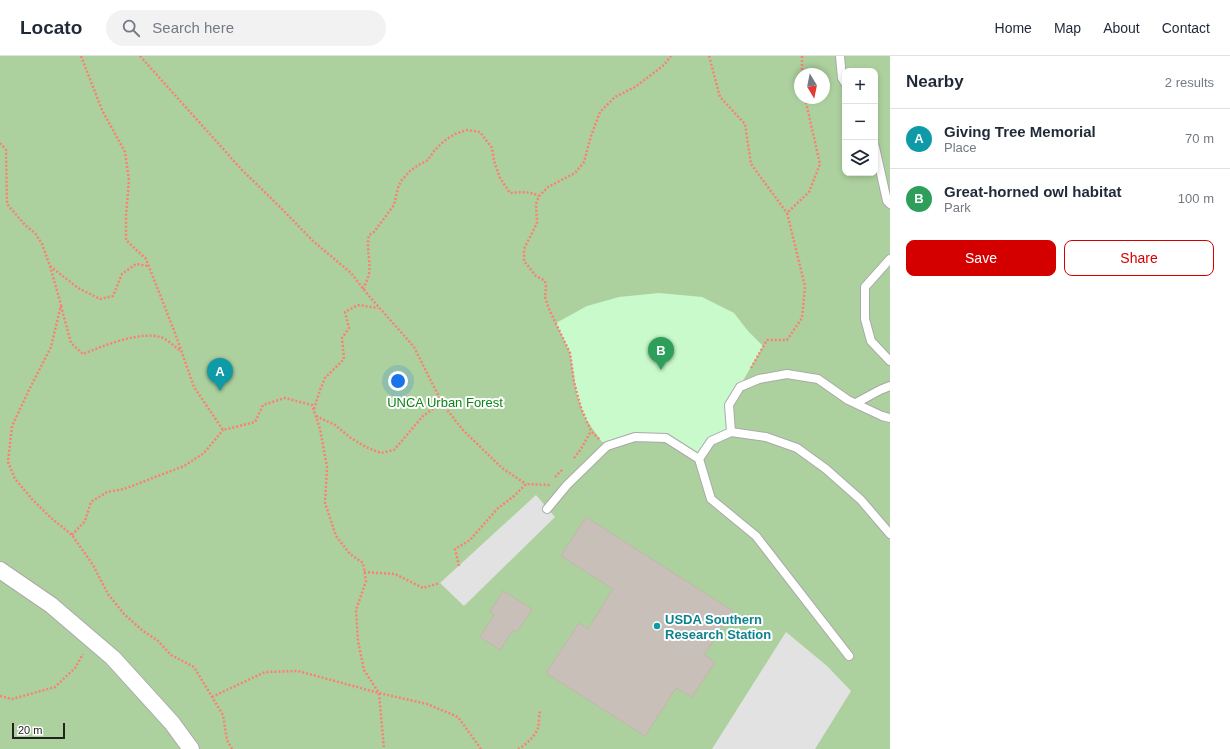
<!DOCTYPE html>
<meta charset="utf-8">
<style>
body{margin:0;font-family:Helvetica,sans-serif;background:#f2f2f3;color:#1f2937}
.controls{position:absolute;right:12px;top:12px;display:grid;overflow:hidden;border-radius:8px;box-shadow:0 2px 6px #0003}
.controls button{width:36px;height:36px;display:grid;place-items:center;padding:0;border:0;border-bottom:1px solid #e0e1e3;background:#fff;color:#1f2937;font:20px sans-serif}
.compass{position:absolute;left:794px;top:12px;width:36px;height:36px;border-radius:50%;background:#fff;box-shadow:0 2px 6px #0003;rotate:170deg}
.scale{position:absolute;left:12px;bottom:10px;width:53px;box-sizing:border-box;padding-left:4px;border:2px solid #222;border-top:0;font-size:11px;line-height:14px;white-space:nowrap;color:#222;-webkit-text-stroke:3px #fff;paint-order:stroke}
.you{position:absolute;left:398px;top:325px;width:14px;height:14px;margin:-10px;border:3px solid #fff;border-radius:50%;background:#1a73e8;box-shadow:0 0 0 6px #1a73e833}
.badge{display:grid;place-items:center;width:26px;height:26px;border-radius:50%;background:#d40000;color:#fff;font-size:13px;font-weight:700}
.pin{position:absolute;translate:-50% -33px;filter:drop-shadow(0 1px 2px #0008)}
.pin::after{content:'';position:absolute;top:21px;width:14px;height:12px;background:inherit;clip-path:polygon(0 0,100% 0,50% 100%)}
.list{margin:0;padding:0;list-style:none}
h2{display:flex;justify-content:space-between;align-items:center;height:52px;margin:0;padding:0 16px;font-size:17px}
h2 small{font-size:13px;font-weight:400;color:#747a83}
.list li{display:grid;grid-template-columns:26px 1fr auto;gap:12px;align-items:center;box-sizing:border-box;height:60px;padding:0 16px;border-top:1px solid #e0e1e3}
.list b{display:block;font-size:15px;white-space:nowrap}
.list p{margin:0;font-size:13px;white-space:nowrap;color:#747a83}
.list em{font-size:13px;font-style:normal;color:#747a83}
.actions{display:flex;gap:8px;padding:12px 16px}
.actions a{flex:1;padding:9px 0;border:1px solid #d40000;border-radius:8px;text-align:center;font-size:14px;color:#d40000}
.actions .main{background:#d40000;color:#fff}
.icon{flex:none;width:22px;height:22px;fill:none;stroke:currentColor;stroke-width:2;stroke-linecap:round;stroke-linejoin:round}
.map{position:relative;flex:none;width:890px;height:693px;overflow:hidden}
header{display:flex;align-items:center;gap:24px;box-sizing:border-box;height:56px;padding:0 20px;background:#fff;border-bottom:1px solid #e0e1e3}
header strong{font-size:19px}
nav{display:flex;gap:22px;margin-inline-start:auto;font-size:14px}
.search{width:280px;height:36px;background:#f2f2f3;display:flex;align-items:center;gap:10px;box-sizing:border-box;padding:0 14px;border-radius:22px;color:#747a83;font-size:15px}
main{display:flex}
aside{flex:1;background:#fff}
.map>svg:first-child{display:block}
</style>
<header>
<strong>Locato</strong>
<div class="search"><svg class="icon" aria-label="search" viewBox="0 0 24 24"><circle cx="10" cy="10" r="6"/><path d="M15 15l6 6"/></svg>Search here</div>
<nav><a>Home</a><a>Map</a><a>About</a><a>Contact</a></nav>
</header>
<main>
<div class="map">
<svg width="890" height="693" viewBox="0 0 890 693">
<rect width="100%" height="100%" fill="#f2efe9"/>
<path fill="#add19e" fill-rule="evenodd" d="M 0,0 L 890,0 L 890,693 L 0,693 ZM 845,15 L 875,15 L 875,117 L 845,117 ZM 800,18 L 824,18 L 824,42 L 800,42 Z"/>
<path fill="#c8facc" d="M 659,237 L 702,241 L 734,257 L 748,275 L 763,290 L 729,349 L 731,376 L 711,385 L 703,397 L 694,400 L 666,382 L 618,386 L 602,386 L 585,362 L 577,339 L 570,297 L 556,267 L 587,250 L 619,241 Z"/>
<path fill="#e2e2e2" d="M 536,439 L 555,461 L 464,550 L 440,527 Z
M 786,576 L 827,610 L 851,635 L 815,693 L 712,693 Z"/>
<path fill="#c7bfb8" stroke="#c4b6ab" d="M 586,461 L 733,555 L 704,599 L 715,606 L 692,641 L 676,632 L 645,680 L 546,617 L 579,567 L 588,573 L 613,533 L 561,500 Z
M 503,535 L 532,553 L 517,576 L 513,574 L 500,594 L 480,581 L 494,559 L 490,556 Z"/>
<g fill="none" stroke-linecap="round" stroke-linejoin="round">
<g stroke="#a9a9a9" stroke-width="10">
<path id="lane" d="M 840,0 L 842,22 L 845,27
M 875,91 L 887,145 L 890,148
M 890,203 L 865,231 L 865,263 L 871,285 L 890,305
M 856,347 L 880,334 L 890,330
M 731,376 L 729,349 L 740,331 L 759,323 L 787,318 L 818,323 L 848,344 L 882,360 L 890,362
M 547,453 L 567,429 L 607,390 L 635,381 L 666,382 L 699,403
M 849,600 L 756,480 L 711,443 L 699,403 L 711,385 L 731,376 L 766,381 L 797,392 L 826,413 L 861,444 L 890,478"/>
</g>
<g stroke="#a9a9a9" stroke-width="18">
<path id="street" d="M 0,514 L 51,549 L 113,602 L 172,667 L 191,693"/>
</g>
<path stroke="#fa8072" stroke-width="2.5" stroke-dasharray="2 2" stroke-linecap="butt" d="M 81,0 L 102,54 L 125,96 L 129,124 L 126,159 L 126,184 L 146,203 L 175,277 L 194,331 L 223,374 L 255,366 L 263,349 L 285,342 L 312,349 L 320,373 L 327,411 L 325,447 L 336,480 L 350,498 L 363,507 L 366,525 L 356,554 L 358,585 L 364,614 L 379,637 L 427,648 L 458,661 L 481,693
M 140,0 L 242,114 L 279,150 L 313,185 L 351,217 L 369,240 L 414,291 L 433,329 L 445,351 L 462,373 L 502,412 L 526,428
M 709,0 L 720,41 L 745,68 L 751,108 L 787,157
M 802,18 L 802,0
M 0,87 L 6,94 L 7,148 L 25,169 L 35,177 L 42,188 L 50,210 L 61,249 L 51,291 L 29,334 L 12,370 L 8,406 L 15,423 L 32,443 L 50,461 L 72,479 L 93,509 L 108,538 L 124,558 L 143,575 L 157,584 L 171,599 L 194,611 L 223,659 L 227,684 L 232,693
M 50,210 L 78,232 L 100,243 L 113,240 L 122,218 L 136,208 L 148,210
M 363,233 C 365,228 368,223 369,218 C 371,204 366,194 369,179 L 374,176 L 394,149 L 398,132 L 401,125 L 410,115 L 417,110 L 428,104 L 434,95 L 444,85 L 455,78 L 467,74 L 480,76 L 492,92 L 494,105 L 500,122 L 510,137 C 521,136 529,135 539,140
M 61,250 L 71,287 L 83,298 C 103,290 139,275 160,281 C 166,282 175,291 181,295
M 751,312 L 767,284 L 787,284 L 802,262 L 805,230 L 787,157 L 809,136 L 820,108 L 805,42
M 314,353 L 320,334 L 325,322 L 344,303 L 342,282 L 349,272 L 345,256 L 358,249 L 378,252
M 316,360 L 335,369 L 351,382 L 366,391 L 381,397 L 394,394 L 423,360 L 434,352 L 445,351
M 599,383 L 591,375 L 581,352 L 574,326 L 570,297 L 549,253 L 545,241 L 546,231 L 545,225 L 536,220 L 524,205 L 524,193 L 537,167 L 536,148 L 539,140 L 548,131 L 575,117 L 584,106 L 591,80 L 600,56 L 615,41 L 635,31 L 664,9 L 671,0
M 574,402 L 581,393 L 591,375
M 555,421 L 562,414
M 72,479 L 85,465 L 91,446 L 107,436 L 124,433 L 184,410 L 204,397 L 223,374
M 459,510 L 455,493 L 470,484 L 497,453 L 514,440 L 526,428 L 549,429 L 550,427
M 364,516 L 395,518 L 423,532 L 440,527
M 0,640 L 12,643 L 55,631 L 75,612 L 83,598
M 212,641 L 265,616 L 298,615 L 379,637 L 384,693
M 518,693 C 526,689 535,680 538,672 C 539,668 539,660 540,655"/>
<use href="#lane" stroke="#fff" stroke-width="8"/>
<use href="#street" stroke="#fff" stroke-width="16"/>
</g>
<circle fill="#0f9aa8" stroke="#fff" stroke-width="1.5" cx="657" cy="570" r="4"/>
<g text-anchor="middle" stroke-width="4" stroke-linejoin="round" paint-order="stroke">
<g font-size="13" fill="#0c8416" stroke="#fff">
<text x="445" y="351">UNCA Urban Forest</text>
</g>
<g font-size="13" font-weight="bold" fill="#0d838f" stroke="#fff" text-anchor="start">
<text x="665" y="568">USDA Southern<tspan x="665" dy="15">Research Station</tspan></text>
</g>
</g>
</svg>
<div class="controls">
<button>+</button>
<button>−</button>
<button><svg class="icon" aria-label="layers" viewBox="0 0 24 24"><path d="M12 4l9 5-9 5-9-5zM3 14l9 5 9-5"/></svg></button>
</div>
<svg class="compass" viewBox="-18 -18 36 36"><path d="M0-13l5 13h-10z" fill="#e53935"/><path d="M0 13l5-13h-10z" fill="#747a83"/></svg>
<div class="scale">20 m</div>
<div class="you"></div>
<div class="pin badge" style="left:220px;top:335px;background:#0f9aa8">A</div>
<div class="pin badge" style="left:661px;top:314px;background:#2e9e5b">B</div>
</div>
<aside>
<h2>Nearby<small>2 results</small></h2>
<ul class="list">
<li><span class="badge" style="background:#0f9aa8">A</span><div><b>Giving Tree Memorial</b><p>Place</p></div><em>70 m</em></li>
<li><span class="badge" style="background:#2e9e5b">B</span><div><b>Great-horned owl habitat</b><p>Park</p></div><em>100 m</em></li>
</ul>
<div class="actions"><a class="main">Save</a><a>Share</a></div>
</aside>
</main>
